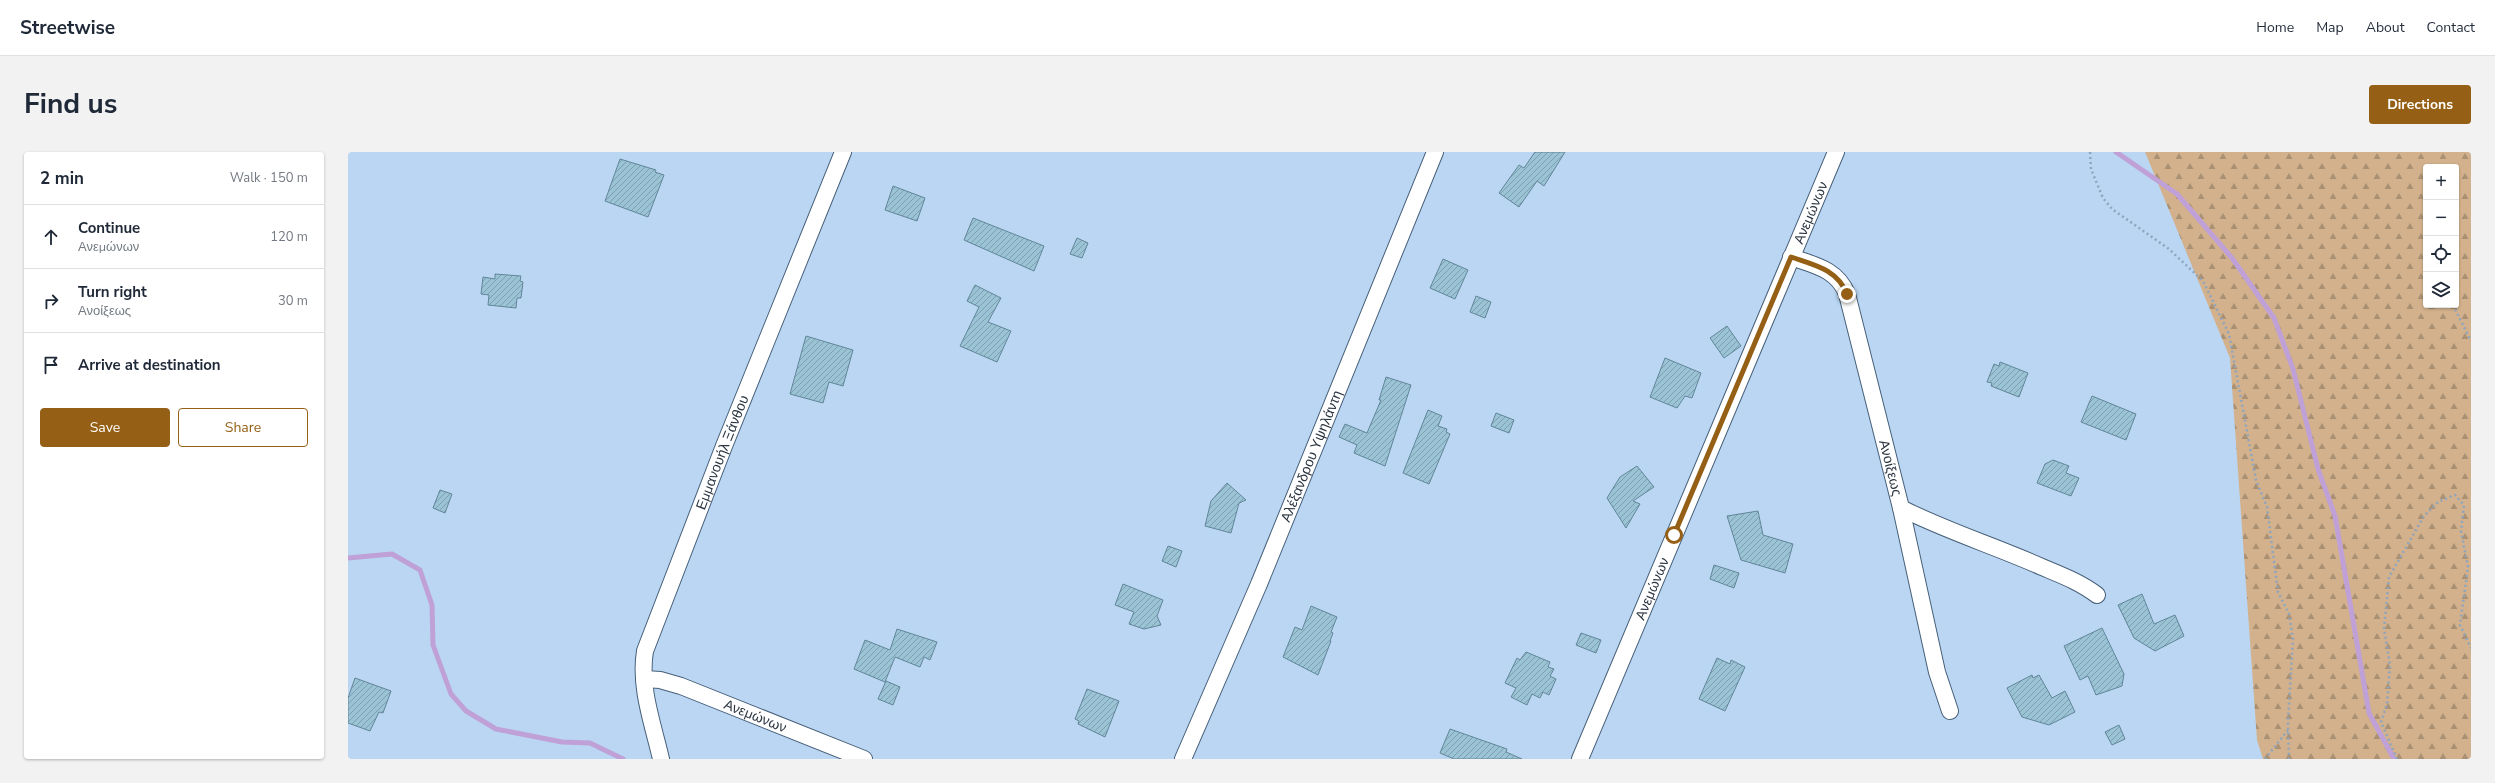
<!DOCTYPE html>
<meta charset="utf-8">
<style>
body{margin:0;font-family:"Nunito Sans",sans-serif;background:#f2f2f3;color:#1f2937}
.controls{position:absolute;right:12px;top:12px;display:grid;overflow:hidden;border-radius:4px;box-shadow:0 1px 3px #0004}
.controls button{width:36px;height:36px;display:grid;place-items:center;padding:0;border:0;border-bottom:1px solid #e0e1e3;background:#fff;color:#1f2937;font:20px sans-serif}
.stop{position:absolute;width:12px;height:12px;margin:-9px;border:3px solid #956015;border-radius:50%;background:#fff}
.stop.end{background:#956015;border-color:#fff;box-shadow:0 1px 4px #0008}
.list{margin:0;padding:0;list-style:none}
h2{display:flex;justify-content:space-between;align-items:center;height:52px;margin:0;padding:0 16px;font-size:17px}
h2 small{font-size:13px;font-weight:400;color:#747a83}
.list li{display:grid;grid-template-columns:26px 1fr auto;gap:12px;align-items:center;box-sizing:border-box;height:64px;padding:0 16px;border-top:1px solid #e0e1e3}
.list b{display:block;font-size:15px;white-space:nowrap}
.list p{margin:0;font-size:13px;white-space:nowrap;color:#747a83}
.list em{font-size:13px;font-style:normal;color:#747a83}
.actions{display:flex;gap:8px;padding:12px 16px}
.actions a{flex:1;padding:9px 0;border:1px solid #956015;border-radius:4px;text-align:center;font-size:14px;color:#956015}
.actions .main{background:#956015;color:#fff}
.icon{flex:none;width:22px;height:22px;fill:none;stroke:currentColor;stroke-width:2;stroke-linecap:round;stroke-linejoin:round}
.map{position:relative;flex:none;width:2123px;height:607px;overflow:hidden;border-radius:4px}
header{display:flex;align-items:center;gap:24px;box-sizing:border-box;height:56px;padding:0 20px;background:#fff;border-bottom:1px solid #e0e1e3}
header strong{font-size:19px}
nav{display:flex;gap:22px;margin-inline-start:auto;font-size:14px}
.intro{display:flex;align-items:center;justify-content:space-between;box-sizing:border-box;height:96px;padding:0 24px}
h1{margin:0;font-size:28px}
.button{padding:10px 18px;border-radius:4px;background:#956015;color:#fff;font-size:14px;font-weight:700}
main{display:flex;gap:24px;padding:0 24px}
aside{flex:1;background:#fff;border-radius:4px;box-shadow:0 1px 3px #0004}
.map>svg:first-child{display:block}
</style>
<header>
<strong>Streetwise</strong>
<nav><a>Home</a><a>Map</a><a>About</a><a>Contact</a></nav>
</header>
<div class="intro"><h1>Find us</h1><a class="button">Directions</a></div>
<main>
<aside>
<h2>2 min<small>Walk · 150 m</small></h2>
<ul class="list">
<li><svg class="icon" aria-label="ahead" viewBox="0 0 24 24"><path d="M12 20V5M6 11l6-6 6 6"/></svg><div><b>Continue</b><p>Ανεμώνων</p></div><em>120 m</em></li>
<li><svg class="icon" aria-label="right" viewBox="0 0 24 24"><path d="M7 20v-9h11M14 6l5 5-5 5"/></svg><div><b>Turn right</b><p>Ανοίξεως</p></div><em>30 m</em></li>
<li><svg class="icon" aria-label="arrive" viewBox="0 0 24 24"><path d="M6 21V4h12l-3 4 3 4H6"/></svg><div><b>Arrive at destination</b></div></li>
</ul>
<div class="actions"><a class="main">Save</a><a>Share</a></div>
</aside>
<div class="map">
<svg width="2123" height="607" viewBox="0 0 2123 607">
<defs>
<pattern id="forest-firs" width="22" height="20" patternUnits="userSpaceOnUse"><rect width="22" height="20" fill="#d2b18c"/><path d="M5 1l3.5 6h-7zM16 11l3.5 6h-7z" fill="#ab9174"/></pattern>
<pattern id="building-hatch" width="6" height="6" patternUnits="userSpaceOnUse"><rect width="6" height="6" fill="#9bc3d6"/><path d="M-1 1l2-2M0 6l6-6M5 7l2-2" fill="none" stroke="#7f9faf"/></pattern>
</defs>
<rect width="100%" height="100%" fill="#bad6f3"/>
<path fill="url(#forest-firs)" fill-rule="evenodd" d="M 1797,0 L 2123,0 L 2123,607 L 1915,607 L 1909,588 L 1882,206 ZM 2078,15 L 2108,15 L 2108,153 L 2078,153 Z"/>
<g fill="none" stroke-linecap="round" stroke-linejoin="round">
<path stroke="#bfa1d7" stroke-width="5" d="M 1768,0 L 1829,42 L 1884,106 L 1926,166 L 1945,217 L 1970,317 L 1987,364 L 2021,561 L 2046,607
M 0,406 L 44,402 L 72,418 L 84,453 L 85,493 L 103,542 L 118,559 L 148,577 L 214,590 L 242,591 L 275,607"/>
</g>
<path fill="url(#building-hatch)" stroke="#608698" d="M 1187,0 L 1217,0 L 1196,34 L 1189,29 L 1171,55 L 1151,41 L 1171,13 L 1176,16 Z
M 272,7 L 308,18 L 307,20 L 316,23 L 300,65 L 257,49 Z
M 545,34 L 577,46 L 569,69 L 537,58 Z
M 625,66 L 696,94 L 686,119 L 616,88 Z
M 729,86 L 740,91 L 734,106 L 722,102 Z
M 1095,107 L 1120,118 L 1107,147 L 1082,136 Z
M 147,122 L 173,124 L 172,129 L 175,130 L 173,146 L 169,146 L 168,156 L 140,153 L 141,143 L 133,142 L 135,125 L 147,127 Z
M 627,133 L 653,146 L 640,170 L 663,179 L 649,210 L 612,194 L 631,155 L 619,149 Z
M 1128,144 L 1143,150 L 1137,166 L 1122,160 Z
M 1379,174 L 1393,194 L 1376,206 L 1362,186 Z
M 458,184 L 505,198 L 495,234 L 481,230 L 475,251 L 442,242 Z
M 1317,206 L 1353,221 L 1344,246 L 1337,244 L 1329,256 L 1302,245 Z
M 1652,210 L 1680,221 L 1671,245 L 1643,234 L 1644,231 L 1639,230 L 1646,212 L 1651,214 Z
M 1038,225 L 1063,233 L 1037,314 L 1006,301 L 1009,293 L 991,285 L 997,272 L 1019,281 L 1033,248 L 1031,248 Z
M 1744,244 L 1788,262 L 1778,288 L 1733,270 Z
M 1080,258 L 1094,264 L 1090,274 L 1099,277 L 1098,280 L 1102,282 L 1081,332 L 1055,321 Z
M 1148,261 L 1166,268 L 1161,281 L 1143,274 Z
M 1705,308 L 1721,314 L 1718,321 L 1731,326 L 1723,344 L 1689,331 L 1697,312 Z
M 1289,314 L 1306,335 L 1285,349 L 1292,352 L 1278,376 L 1259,346 L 1272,325 Z
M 879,331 L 898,348 L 891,351 L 883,381 L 857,374 L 863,349 Z
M 92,338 L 104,342 L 97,361 L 85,356 Z
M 1410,359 L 1415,383 L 1445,392 L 1437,421 L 1393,408 L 1379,364 Z
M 820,394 L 834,399 L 828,415 L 814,409 Z
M 1366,413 L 1391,421 L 1386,436 L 1362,427 Z
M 775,432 L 815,448 L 809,464 L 813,473 L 796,477 L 781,472 L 786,460 L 767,453 Z
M 1794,442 L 1806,472 L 1827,463 L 1836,484 L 1807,499 L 1786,486 L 1770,453 Z
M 963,454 L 989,465 L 983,480 L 985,481 L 982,489 L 983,489 L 970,523 L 935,505 L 947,475 L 954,478 Z
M 1754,476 L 1776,522 L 1774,534 L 1748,543 L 1740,524 L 1732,528 L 1716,494 Z
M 549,477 L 589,490 L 582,508 L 576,505 L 572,515 L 547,505 L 537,530 L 506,517 L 517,488 L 542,498 Z
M 1233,481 L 1253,488 L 1248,501 L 1228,493 Z
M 1178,500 L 1202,510 L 1200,515 L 1206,517 L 1202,524 L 1208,527 L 1201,543 L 1195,540 L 1192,546 L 1184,542 L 1179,553 L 1163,545 L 1168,536 L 1157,531 L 1169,506 L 1172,508 Z
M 1369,506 L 1382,512 L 1383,508 L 1397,515 L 1377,559 L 1351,547 Z
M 1684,523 L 1685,526 L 1691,523 L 1704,546 L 1717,539 L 1727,560 L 1701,573 L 1674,565 L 1659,536 Z
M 7,526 L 43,539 L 35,561 L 31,560 L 22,579 L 0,571 L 0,546 Z
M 538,529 L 552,535 L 545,553 L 530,547 Z
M 739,537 L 771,549 L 757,585 L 730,572 L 731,569 L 727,567 Z
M 1771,573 L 1777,587 L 1764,593 L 1757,580 Z
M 1102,577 L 1159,597 L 1158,600 L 1174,607 L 1106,607 L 1092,601 Z"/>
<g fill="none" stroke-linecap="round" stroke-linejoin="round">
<g stroke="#476079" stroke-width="18">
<g id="minor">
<path id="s1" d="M 1443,105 C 1466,113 1489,117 1499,142 L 1553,356 L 1589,520 L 1602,559"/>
<path d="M 1553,356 C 1598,379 1647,394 1694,415 C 1713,423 1732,430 1749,443"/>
<path id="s2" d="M 297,527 L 312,528 L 333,534 L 516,607"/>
<path id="s3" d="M 313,607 C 305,572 291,535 297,499 L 376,294 L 495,0"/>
<path id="s4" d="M 835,607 L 911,432 L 1087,0"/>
<path id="s5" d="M 1232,607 L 1488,0"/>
</g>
</g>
<path stroke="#8ea5bd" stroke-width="2.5" stroke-dasharray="2 3" stroke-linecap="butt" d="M 1742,0 L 1743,17 L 1755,46 L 1764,57 L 1821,97 L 1855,129 L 1881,182 L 1908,328 L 1919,355 L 1930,440 L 1941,462 L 1945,487 L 1940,570 L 1941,607
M 2105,153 L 2123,189
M 1917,607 L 1940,578
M 2049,607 L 2033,570 L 2039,552 L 2042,513 L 2036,477 L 2041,425 L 2076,364 L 2090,350 L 2107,343 L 2116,353 L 2113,379 L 2120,415 L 2112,473 L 2123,496"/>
<use href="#minor" stroke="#fff" stroke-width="16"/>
</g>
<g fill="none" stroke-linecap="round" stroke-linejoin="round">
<path stroke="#956015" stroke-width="5" d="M 1326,383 L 1443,105 C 1466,113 1489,117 1499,142"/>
</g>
<g text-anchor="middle" stroke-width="3" stroke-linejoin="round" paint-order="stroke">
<g font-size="14" fill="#2a3540" stroke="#bad6f3">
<text dy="5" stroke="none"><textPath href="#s5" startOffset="593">Ανεμώνων</textPath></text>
<text dy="5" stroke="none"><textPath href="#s3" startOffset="323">Εμμανουήλ Ξάνθου</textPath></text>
<text dy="5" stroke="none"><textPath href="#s4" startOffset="329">Αλέξανδρου Υψηλάντη</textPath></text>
<text dy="5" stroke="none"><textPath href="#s1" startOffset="249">Ανοίξεως</textPath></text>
<text dy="5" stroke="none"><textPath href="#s5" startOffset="185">Ανεμώνων</textPath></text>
<text dy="5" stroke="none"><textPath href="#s2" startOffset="117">Ανεμώνων</textPath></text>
</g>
</g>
</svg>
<div class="controls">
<button>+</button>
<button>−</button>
<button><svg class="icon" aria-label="locate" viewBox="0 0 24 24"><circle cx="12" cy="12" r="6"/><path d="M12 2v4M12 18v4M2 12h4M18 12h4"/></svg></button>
<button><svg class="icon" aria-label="layers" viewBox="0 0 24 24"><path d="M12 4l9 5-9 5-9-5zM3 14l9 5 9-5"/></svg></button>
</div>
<div class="stop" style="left:1326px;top:383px"></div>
<div class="stop end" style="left:1499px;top:142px"></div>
</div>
</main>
